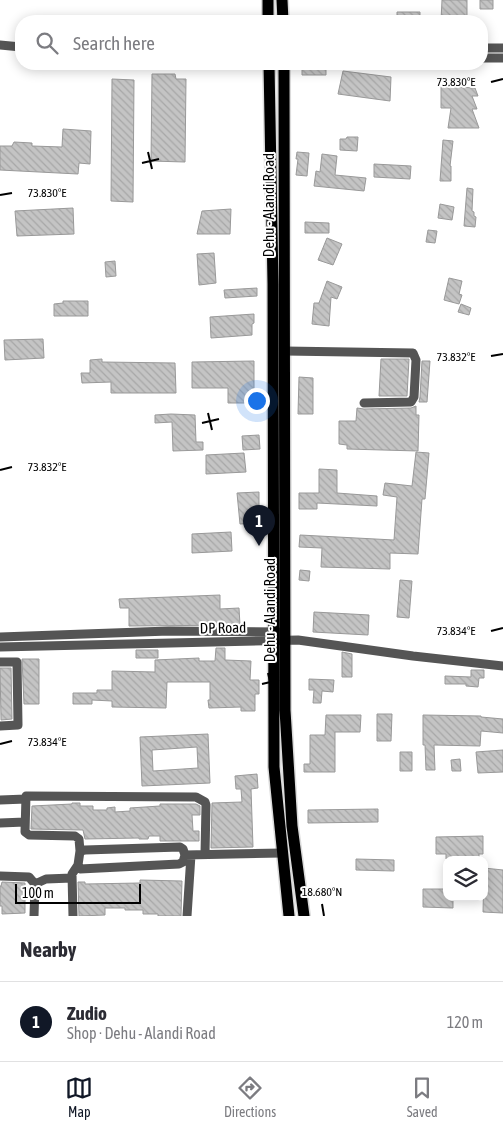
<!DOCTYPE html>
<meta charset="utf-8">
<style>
body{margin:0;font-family:"Asap Condensed",sans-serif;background:#f2f2f3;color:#2b2b33}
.controls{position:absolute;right:15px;bottom:15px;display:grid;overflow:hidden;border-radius:10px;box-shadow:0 2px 12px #0003}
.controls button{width:45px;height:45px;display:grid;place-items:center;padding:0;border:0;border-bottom:1px solid #e1e1e2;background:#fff;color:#2b2b33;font:25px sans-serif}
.scale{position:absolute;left:15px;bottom:12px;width:126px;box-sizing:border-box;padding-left:5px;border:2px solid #000;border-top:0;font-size:14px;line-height:18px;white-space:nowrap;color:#000;-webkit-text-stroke:4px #fff;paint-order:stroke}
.you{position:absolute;left:256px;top:400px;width:18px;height:18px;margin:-12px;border:4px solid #fff;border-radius:50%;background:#1a73e8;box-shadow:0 0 0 8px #1a73e833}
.badge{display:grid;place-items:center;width:32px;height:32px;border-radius:50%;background:#111827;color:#fff;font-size:16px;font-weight:700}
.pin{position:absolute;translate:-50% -41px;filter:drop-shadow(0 1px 2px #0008)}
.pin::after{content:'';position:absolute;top:26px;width:18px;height:15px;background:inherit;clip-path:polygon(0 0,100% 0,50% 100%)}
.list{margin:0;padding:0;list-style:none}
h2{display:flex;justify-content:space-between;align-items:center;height:65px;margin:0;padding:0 20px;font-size:21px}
h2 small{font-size:16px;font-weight:400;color:#7c7c81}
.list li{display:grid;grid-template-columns:32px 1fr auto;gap:15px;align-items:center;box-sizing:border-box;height:80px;padding:0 20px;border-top:1px solid #e1e1e2}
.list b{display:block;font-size:19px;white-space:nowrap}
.list p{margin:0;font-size:16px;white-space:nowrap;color:#7c7c81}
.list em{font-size:16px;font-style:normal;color:#7c7c81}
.icon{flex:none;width:28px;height:28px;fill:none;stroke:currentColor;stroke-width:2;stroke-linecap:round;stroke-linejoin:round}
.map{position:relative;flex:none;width:503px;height:916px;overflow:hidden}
.search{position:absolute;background:#fff;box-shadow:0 2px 12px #0003;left:15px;right:15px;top:15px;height:55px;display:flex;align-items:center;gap:12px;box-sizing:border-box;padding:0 18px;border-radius:20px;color:#7c7c81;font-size:19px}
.sheet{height:145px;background:#fff}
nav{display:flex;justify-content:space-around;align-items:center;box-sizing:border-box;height:70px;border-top:1px solid #e1e1e2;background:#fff;font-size:14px;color:#7c7c81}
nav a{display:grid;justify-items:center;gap:2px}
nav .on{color:#111827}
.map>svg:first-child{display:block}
</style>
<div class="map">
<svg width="503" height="916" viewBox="0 0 503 916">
<defs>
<pattern id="building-back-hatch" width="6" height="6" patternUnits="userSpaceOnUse" patternTransform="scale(1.25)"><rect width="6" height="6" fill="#c4c4c4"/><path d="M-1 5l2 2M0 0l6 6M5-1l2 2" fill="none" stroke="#a7a7a7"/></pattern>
</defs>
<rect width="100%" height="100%" fill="#fff"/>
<path fill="url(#building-back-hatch)" stroke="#999" fill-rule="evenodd" d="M 442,0 L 467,0 L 467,21 L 441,21 Z
M 480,0 L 493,0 L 493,9 L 480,9 Z
M 397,12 L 420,12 L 420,21 L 397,21 Z
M 302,64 L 326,64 L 326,75 L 302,75 Z
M 343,71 L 391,77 L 390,101 L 338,94 Z
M 152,74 L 175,74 L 176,79 L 186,79 L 185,162 L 151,161 Z
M 112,79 L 134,80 L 133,202 L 111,201 Z
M 441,86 L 475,88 L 478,96 L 472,96 L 477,109 L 472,109 L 479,128 L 448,128 L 451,108 L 441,108 Z
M 63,129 L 91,131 L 90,164 L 79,163 L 78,174 L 0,170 L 0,146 L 12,146 L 14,142 L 32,143 L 32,146 L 62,147 Z
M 347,137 L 358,137 L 357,151 L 340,150 L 340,139 L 346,139 Z
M 443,140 L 453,141 L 450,166 L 451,166 L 451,181 L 440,181 Z
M 297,152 L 309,153 L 307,176 L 296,175 L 298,159 L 296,159 Z
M 322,154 L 337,156 L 335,175 L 366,178 L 364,191 L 314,186 L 316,171 L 320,172 Z
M 374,164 L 411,166 L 410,179 L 374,177 Z
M 467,188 L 473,189 L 472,211 L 474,212 L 474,216 L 476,217 L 475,227 L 464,226 Z
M 440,204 L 454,207 L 452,220 L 438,218 Z
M 73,208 L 74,234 L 17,236 L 15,211 Z
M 231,209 L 230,234 L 197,234 L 202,211 Z
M 305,222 L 329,223 L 329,233 L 305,233 Z
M 428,230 L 437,231 L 435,243 L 426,242 Z
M 327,238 L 342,244 L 333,265 L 318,260 Z
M 214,253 L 216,283 L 199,285 L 197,254 Z
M 115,261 L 116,276 L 106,277 L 105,262 Z
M 449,278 L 462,281 L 459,294 L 462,295 L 459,304 L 444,300 Z
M 327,281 L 342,287 L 337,299 L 331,297 L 329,326 L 312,324 L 314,303 L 319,303 Z
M 257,288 L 257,296 L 225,298 L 224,290 Z
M 63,301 L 88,301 L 88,316 L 54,316 L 54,304 L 63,303 Z
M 461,304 L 471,308 L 469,315 L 458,312 Z
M 254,314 L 254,323 L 252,324 L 252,335 L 211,338 L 210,317 Z
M 43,339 L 44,358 L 5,360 L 4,340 Z
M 102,359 L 102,362 L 175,363 L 176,393 L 111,393 L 111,382 L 82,383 L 81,373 L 90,373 L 90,360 Z
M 381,359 L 409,359 L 407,396 L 379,396 Z
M 254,361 L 254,403 L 228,403 L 228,388 L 192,388 L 192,362 Z
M 422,361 L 430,361 L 427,402 L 419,402 L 420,397 Z
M 299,377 L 313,378 L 313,414 L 298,414 Z
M 416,406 L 416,415 L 419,415 L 418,451 L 347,449 L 347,445 L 339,444 L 339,421 L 356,421 L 357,408 L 364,409 L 411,408 Z
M 171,414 L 195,415 L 196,442 L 203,442 L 203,450 L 173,451 L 172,422 L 155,423 L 155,415 Z
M 259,435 L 260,449 L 243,450 L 242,436 Z
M 416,452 L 429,453 L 425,499 L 422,499 L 418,554 L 390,553 L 390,569 L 321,567 L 322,548 L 299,547 L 300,535 L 394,540 L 397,497 L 383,495 L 385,483 L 412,486 Z
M 244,453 L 246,472 L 206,474 L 206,455 Z
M 319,469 L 337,470 L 337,493 L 377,496 L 377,506 L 317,503 L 317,509 L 299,509 L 299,493 L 319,493 Z
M 259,492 L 259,523 L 240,524 L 237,493 Z
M 231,532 L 232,551 L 192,553 L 192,534 Z
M 300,570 L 310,571 L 309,581 L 299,580 Z
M 400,580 L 412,581 L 409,618 L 397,617 Z
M 220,595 L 220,609 L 239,608 L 240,625 L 129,626 L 129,608 L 120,608 L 119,599 Z
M 314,612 L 369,615 L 368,635 L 313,632 Z
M 216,648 L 225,648 L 225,660 L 251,661 L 250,680 L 259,680 L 259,694 L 255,694 L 255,711 L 241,711 L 241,707 L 209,708 L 208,700 L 210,700 L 210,682 L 167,682 L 166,708 L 112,707 L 112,701 L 92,700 L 92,704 L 73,704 L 73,693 L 97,693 L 97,690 L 112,690 L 112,671 L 155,672 L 155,660 L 199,658 L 199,661 L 215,661 Z
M 136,650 L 158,650 L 158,658 L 136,658 Z
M 342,652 L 352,654 L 352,677 L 342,677 Z
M 22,659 L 39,659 L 39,704 L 24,704 Z
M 0,668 L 11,668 L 12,719 L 1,720 Z
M 471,670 L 484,670 L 484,678 L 479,678 L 478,687 L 466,686 L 466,684 L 445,684 L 445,676 L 471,677 Z
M 309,679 L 334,680 L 333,692 L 322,691 L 321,703 L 313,703 L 314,690 L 309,690 Z
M 377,714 L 392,714 L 391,741 L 377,741 Z
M 326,715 L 361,715 L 360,732 L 335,732 L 335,772 L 304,772 L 304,764 L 310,764 L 310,735 L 325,735 Z
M 423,715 L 481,716 L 481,717 L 503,719 L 503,733 L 481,731 L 480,746 L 434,745 L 435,770 L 426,770 L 425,745 L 423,745 Z
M 208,734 L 210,783 L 142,786 L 140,737 ZM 197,747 L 198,768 L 153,771 L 152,750 Z
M 503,750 L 503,772 L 478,773 L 476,752 Z
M 400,752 L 412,752 L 412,771 L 400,771 Z
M 460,759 L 461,771 L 452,771 L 451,760 Z
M 257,774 L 258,788 L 251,789 L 253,847 L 211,848 L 212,803 L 242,802 L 241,789 L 236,789 L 235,776 Z
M 72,803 L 80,803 L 80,806 L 93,806 L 93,810 L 107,810 L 107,808 L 115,807 L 115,812 L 130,811 L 130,808 L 160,806 L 160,804 L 196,804 L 200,806 L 200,815 L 192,815 L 193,831 L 199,831 L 199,841 L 160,841 L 160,836 L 149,836 L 148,839 L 139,839 L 139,838 L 85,839 L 83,830 L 31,829 L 32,806 L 72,804 Z
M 378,809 L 378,822 L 308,823 L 308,810 Z
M 483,836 L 483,854 L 479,854 L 479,859 L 446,859 L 446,854 L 436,854 L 436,837 Z
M 356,859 L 394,860 L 394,871 L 356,870 Z
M 484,868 L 503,870 L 503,913 L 483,912 Z
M 140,880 L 182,881 L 181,916 L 158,916 L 158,914 L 143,914 L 143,910 L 125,910 L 125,908 L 105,908 L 105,915 L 79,916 L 78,882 L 85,882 L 85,884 L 140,883 Z
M 2,882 L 25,883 L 25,913 L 2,914 L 2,906 L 0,906 L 0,886 L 1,886 Z
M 423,889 L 447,889 L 447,897 L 453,897 L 453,908 L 423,907 Z"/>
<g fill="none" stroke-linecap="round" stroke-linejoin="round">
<g stroke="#dbdbdb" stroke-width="14">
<path id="major" d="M 268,0 L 268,21
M 282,0 L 283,21
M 269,64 L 273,284 L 274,767 L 289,916
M 284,64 L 285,710 L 292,826 L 304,916"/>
</g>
<path stroke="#555" stroke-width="9" d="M 0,45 L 21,47
M 482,48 L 503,48
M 482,58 L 503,58
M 285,351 L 413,353 L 416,360 L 414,397 L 411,402 L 364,403
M 0,637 L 169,631 L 279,632
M 0,647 L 298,640 L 413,656 L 503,666
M 0,662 L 17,662 L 18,725 L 0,726
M 0,800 L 26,799
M 0,823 L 25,822
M 80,851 L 79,839 L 75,836 L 29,835 L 25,832 L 26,796 L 196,797 L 205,802 L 206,805 L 205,854
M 185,855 L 183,849 L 180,847 L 85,850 L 80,851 L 78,865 L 80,869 L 179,864 L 183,862 L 185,855 L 282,853
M 0,876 L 29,877 L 35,884
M 34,916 L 35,884 L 46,879 L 72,878
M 73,916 L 72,874 L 78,865
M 187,916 L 191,855"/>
<use href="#major" stroke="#000" stroke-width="11"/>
</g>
<path fill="none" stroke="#000" stroke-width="2" d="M 491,82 L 503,79M 148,152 L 152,169M 142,163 L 159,159M 0,195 L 12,193M 491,356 L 503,354M 208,413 L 212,430M 202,423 L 219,419M 0,470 L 12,467M 491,631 L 503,628M 268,673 L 272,690M 262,684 L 279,680M 0,744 L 12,741M 322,904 L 324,916"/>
<g text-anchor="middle" stroke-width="4" stroke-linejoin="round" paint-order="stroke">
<g font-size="15" fill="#000" stroke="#fff">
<text transform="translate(269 205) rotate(-90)" y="5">Dehu - Alandi Road</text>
<text transform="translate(270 610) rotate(-90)" y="5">Dehu - Alandi Road</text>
<text transform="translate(223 628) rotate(-1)" y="5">DP Road</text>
</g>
</g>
<g font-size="12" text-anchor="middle" fill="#000" stroke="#fff" stroke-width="4" stroke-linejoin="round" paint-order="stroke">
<text x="456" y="86">73.830°E</text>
<text x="47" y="197">73.830°E</text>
<text x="456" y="361">73.832°E</text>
<text x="47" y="471">73.832°E</text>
<text x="456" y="635">73.834°E</text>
<text x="47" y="746">73.834°E</text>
<text x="322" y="896">18.680°N</text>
</g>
</svg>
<div class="controls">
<button><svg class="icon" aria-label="layers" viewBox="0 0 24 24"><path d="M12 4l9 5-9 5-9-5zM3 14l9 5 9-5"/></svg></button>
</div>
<div class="scale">100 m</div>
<div class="you"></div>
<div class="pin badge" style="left:259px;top:546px">1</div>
<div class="search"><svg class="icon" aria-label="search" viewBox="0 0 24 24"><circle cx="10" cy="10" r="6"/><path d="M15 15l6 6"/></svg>Search here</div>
</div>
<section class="sheet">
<h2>Nearby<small></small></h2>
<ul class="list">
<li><span class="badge">1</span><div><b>Zudio</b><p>Shop · Dehu - Alandi Road</p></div><em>120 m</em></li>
</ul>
</section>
<nav>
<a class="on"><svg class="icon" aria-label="map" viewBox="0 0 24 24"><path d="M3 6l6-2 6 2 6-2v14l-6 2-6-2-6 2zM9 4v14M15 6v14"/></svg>Map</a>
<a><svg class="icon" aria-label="directions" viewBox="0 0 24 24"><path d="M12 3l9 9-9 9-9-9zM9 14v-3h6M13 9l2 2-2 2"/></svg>Directions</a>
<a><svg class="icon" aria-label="saved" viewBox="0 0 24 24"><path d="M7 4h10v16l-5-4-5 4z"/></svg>Saved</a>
</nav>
